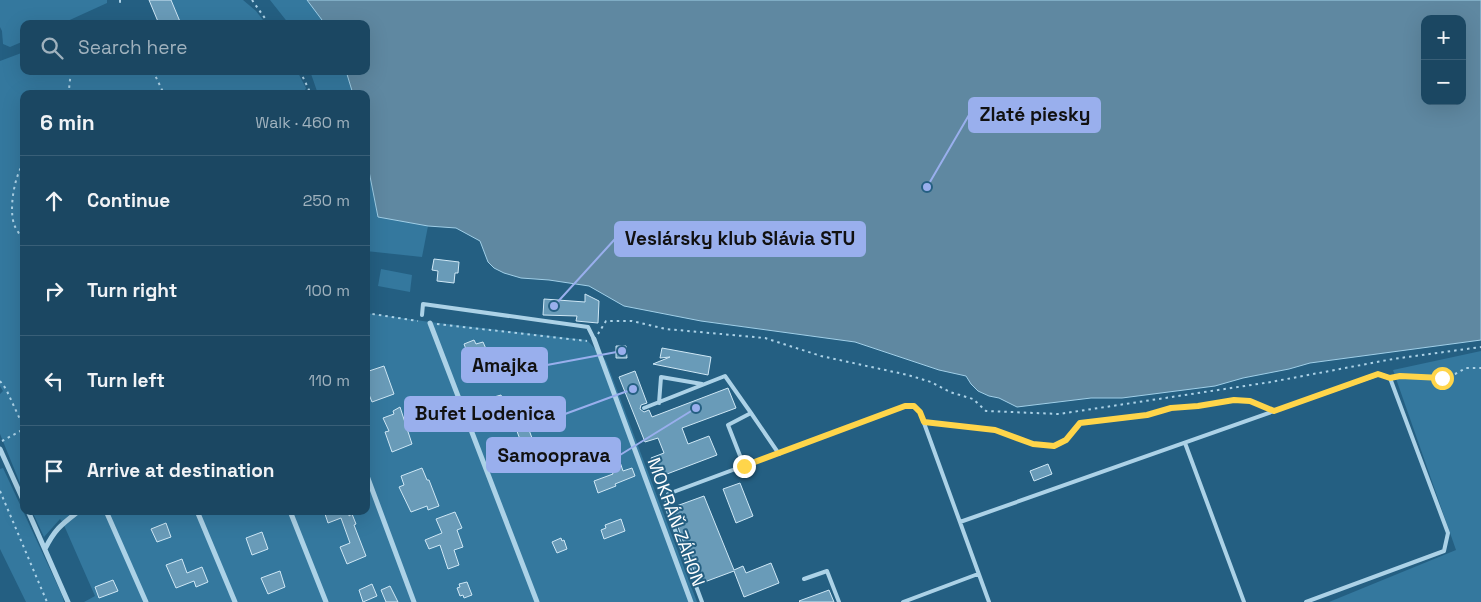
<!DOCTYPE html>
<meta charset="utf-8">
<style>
body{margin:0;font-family:"Space Grotesk",sans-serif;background:#244e68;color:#f1f3f6}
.controls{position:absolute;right:15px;top:15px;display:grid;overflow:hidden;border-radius:10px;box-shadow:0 5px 20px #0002}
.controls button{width:45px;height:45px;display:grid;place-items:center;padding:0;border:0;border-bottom:1px solid #395f77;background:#1b4762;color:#f1f3f6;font:25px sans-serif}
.stop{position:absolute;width:15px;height:15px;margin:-11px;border:4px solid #ffd54a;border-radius:50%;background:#fff}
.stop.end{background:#ffd54a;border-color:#fff;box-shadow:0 1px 5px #0008}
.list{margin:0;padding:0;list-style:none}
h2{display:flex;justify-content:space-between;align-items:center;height:65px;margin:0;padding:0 20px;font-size:21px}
h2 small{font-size:16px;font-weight:400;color:#a0b2be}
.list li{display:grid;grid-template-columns:32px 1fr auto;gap:15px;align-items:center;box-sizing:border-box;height:90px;padding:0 20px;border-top:1px solid #395f77}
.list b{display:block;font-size:19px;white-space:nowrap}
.list em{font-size:16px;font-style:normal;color:#a0b2be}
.icon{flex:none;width:28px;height:28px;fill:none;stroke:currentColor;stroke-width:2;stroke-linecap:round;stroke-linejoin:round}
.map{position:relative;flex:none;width:1481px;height:602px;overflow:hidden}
.search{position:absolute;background:#1b4762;box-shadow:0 5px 20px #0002;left:20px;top:20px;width:350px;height:55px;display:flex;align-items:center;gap:12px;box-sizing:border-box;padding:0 18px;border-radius:10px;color:#a0b2be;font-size:19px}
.panel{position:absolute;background:#1b4762;box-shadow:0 5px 20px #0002;left:20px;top:90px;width:350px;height:425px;border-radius:10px}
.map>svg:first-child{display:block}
</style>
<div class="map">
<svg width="1481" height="602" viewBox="0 0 1481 602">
<rect width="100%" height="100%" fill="#245f82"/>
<path fill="#34789e" d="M 0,0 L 107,0 L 107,3 L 61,24 L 24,24 L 24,41 L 10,47 L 3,44 L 2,31 L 0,27 Z
M 171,0 L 243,0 L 256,11 L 266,24 L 181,24 Z
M 270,0 L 307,0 L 325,24 L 289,24 Z
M 24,52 L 24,71 L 297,71 L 306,88 L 303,94 L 24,94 L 24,493 L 0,434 L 0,394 L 3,391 L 0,386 L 0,61 Z
M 310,71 L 346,71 L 353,94 L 318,94 Z
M 366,156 L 378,217 L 428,226 L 422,257 L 366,251 Z
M 381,269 L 412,275 L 410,292 L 378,286 Z
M 366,313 L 430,322 L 587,340 L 606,361 L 697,602 L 84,602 L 95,596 L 63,523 L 60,519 L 44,537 L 32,511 L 366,511 Z
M 1481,351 L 1481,602 L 1329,602 L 1456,550 L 1393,370 Z
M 3,468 L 62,595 L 64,602 L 26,602 L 0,549 L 0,469 Z"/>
<path fill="#5f88a1" stroke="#a0cfe8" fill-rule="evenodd" d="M 307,0 L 1481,0 L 1481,340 L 1310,363 L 1289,369 L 1243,378 L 1215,386 L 1122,398 L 1091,398 L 1017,407 L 999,398 L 989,396 L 978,391 L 971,384 L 966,376 L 939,370 L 855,342 L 701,321 L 624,306 L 589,286 L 549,280 L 521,278 L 504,273 L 494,268 L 488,262 L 480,241 L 456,228 L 428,226 L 378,217 L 366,156 L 366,94 L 353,94 L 346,71 L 366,71 L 366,24 L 325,24 ZM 1425,19 L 1462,19 L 1462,101 L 1425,101 Z"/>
<path fill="#699bb8" stroke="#cfe8f6" d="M 149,0 L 171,0 L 181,24 L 159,24 Z
M 434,259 L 459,262 L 458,273 L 455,273 L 454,283 L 437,281 L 438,271 L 432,270 Z
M 585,294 L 599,301 L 598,323 L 576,321 L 577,316 L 543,315 L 544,299 L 585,302 Z
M 474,340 L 476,344 L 483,342 L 487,351 L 469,357 L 464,344 Z
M 616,346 L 626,346 L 627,358 L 616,358 Z
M 662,348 L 711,357 L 708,375 L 653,364 L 670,357 L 660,358 Z
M 384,366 L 394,394 L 372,402 L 366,387 L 366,372 Z
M 635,371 L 647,403 L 641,405 L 640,409 L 644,412 L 649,410 L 652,417 L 728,388 L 736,408 L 682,428 L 688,444 L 709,436 L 717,455 L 659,477 L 651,458 L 664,453 L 658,438 L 645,442 L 619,377 Z
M 501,395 L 514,428 L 505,431 L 494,397 Z
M 400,407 L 412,444 L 392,452 L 385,432 L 389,431 L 383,418 L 394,414 L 393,411 Z
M 526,422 L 532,438 L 521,442 L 515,426 Z
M 572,438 L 575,446 L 573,447 L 578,459 L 568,463 L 563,451 L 547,457 L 543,449 Z
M 619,459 L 623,471 L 632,468 L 635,476 L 615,484 L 616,486 L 598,493 L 594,481 L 613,474 L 609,463 Z
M 1048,464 L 1052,474 L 1034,481 L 1030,471 Z
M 422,468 L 427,480 L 429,480 L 439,506 L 428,510 L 427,506 L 411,512 L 399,487 L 404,485 L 401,476 Z
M 740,483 L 753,516 L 736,523 L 723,489 Z
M 704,496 L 734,570 L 743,566 L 746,573 L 771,563 L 779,583 L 744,597 L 734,571 L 699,584 L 671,508 Z
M 324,511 L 356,511 L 349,514 L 349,516 L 352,514 L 356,524 L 354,525 L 366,556 L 347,564 L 340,547 L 350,543 L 341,518 L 328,523 Z
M 455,512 L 462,528 L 457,530 L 463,547 L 454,550 L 459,565 L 448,569 L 440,545 L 429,549 L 425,540 L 442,533 L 436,519 Z
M 621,519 L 625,531 L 604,539 L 601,530 L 606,528 L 605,525 Z
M 166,523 L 171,537 L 157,542 L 151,529 Z
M 262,532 L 268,549 L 252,555 L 246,538 Z
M 561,538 L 562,541 L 564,540 L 567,549 L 557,553 L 552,542 Z
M 182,559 L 187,573 L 202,567 L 208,582 L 196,587 L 194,581 L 176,588 L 166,565 Z
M 280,571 L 285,587 L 268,594 L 261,578 Z
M 113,580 L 118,591 L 99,598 L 95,587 Z
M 467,582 L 472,595 L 464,598 L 463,595 L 460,596 L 457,588 L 460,587 L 459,584 Z
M 372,584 L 377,596 L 363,602 L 359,590 Z
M 390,586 L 398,602 L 386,602 L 381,590 Z
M 829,590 L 834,602 L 800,602 L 799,601 Z"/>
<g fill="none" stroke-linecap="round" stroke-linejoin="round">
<path stroke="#acd2e7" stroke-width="2" stroke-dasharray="2.5 4" stroke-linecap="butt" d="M 120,0 L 120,2 L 122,0
M 252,0 L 269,24
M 153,71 L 164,94
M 300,71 L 309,90 L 309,94
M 67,94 L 69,89 L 71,71
M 24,163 C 14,176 9,209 14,224 C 16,230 21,236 24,241
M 366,313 L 418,321
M 437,324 L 587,341
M 598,334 L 606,321 L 632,321 L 666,329 L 765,338 L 821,356 L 908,375 L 931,382 L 950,392 L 973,399 L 986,411 L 1059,414 L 1271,382 L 1393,359 L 1481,347
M 1397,376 L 1442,378 L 1455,374 L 1466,368 L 1481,368
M 0,381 L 6,389 L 24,428
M 931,423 L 995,430 L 1033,444 L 1054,446 L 1066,440 L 1080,423 L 1147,415 L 1171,408 L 1198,407 L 1234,400 L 1250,401 L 1263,407
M 2,441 L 24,429
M 0,491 L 47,602"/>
<path stroke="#acd2e7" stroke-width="4" d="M 422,315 L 423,304 L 588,327 L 594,339
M 659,403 L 661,377 L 702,384
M 644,408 L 725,376 L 751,413 L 728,425 L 744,466
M 751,413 L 779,454
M 1185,443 L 1244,602
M 960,522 L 1379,374 L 1390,378 L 1448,533 L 1444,551 L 1306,602
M 804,579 L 827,571 L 839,602
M 702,602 L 666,506 L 668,494 L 905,406 L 914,406 L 920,412 L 989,602
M 903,602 L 978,574"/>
<path stroke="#acd2e7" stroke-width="5" d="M 430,323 L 537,602
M 594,339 L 691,602
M 0,449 L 24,502
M 366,473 L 414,602
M 28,511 L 68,602
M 106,511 L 146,602
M 197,511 L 235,602
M 290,511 L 326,602
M 45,549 C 55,529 61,525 79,511"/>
</g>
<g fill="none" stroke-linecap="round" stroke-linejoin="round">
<path stroke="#ffd54a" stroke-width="6" d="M 744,466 L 905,406 L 914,406 L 920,412 L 924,422 L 995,430 L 1033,444 L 1054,446 L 1066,440 L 1080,423 L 1147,415 L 1171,408 L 1198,406 L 1234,400 L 1250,401 L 1274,411 L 1378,374 L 1390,378 L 1400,376 L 1442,378"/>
</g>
<g text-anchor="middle" stroke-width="4" stroke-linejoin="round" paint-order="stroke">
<g font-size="18" fill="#fff" stroke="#245f82">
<text transform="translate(676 522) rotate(70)" y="6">MOKRÁŇ ZÁHON</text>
</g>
</g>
<path fill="none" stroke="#99afed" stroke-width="2" d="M927 187L969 115M554 306L615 239M622 351L547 365M633 389L565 414M696 408L620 455"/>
<g fill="#99afed" stroke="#245f82" stroke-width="2">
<circle cx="927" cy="187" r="5"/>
<circle cx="554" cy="306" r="5"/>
<circle cx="622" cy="351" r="5"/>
<circle cx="633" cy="389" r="5"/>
<circle cx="696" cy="408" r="5"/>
</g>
<g fill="#99afed" stroke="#99afed" stroke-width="2">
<rect x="969" y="98" width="131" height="34" rx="5"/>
<rect x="615" y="222" width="250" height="34" rx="5"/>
<rect x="462" y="348" width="85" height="34" rx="5"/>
<rect x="405" y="397" width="160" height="34" rx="5"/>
<rect x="487" y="438" width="133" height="34" rx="5"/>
</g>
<g font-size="19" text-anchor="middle" font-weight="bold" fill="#111">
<text x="1035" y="121">Zlaté piesky</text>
<text x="740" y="245">Veslársky klub Slávia STU</text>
<text x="505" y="372">Amajka</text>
<text x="485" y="420">Bufet Lodenica</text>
<text x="554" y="462">Samooprava</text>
</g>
</svg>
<div class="controls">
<button>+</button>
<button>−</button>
</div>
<div class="stop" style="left:1442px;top:378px"></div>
<div class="stop end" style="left:744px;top:466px"></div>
<div class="search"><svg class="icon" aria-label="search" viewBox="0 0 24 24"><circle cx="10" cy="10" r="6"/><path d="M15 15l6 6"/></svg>Search here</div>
<section class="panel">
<h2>6 min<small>Walk · 460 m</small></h2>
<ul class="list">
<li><svg class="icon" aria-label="ahead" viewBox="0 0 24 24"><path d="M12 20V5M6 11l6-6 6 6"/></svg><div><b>Continue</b></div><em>250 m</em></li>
<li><svg class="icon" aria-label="right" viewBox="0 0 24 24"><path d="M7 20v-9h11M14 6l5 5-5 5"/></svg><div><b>Turn right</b></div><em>100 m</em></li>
<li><svg class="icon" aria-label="left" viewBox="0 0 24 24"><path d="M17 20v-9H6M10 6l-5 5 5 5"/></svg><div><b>Turn left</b></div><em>110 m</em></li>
<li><svg class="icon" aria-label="arrive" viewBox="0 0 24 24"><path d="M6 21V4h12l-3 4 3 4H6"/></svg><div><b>Arrive at destination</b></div></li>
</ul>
</section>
</div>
